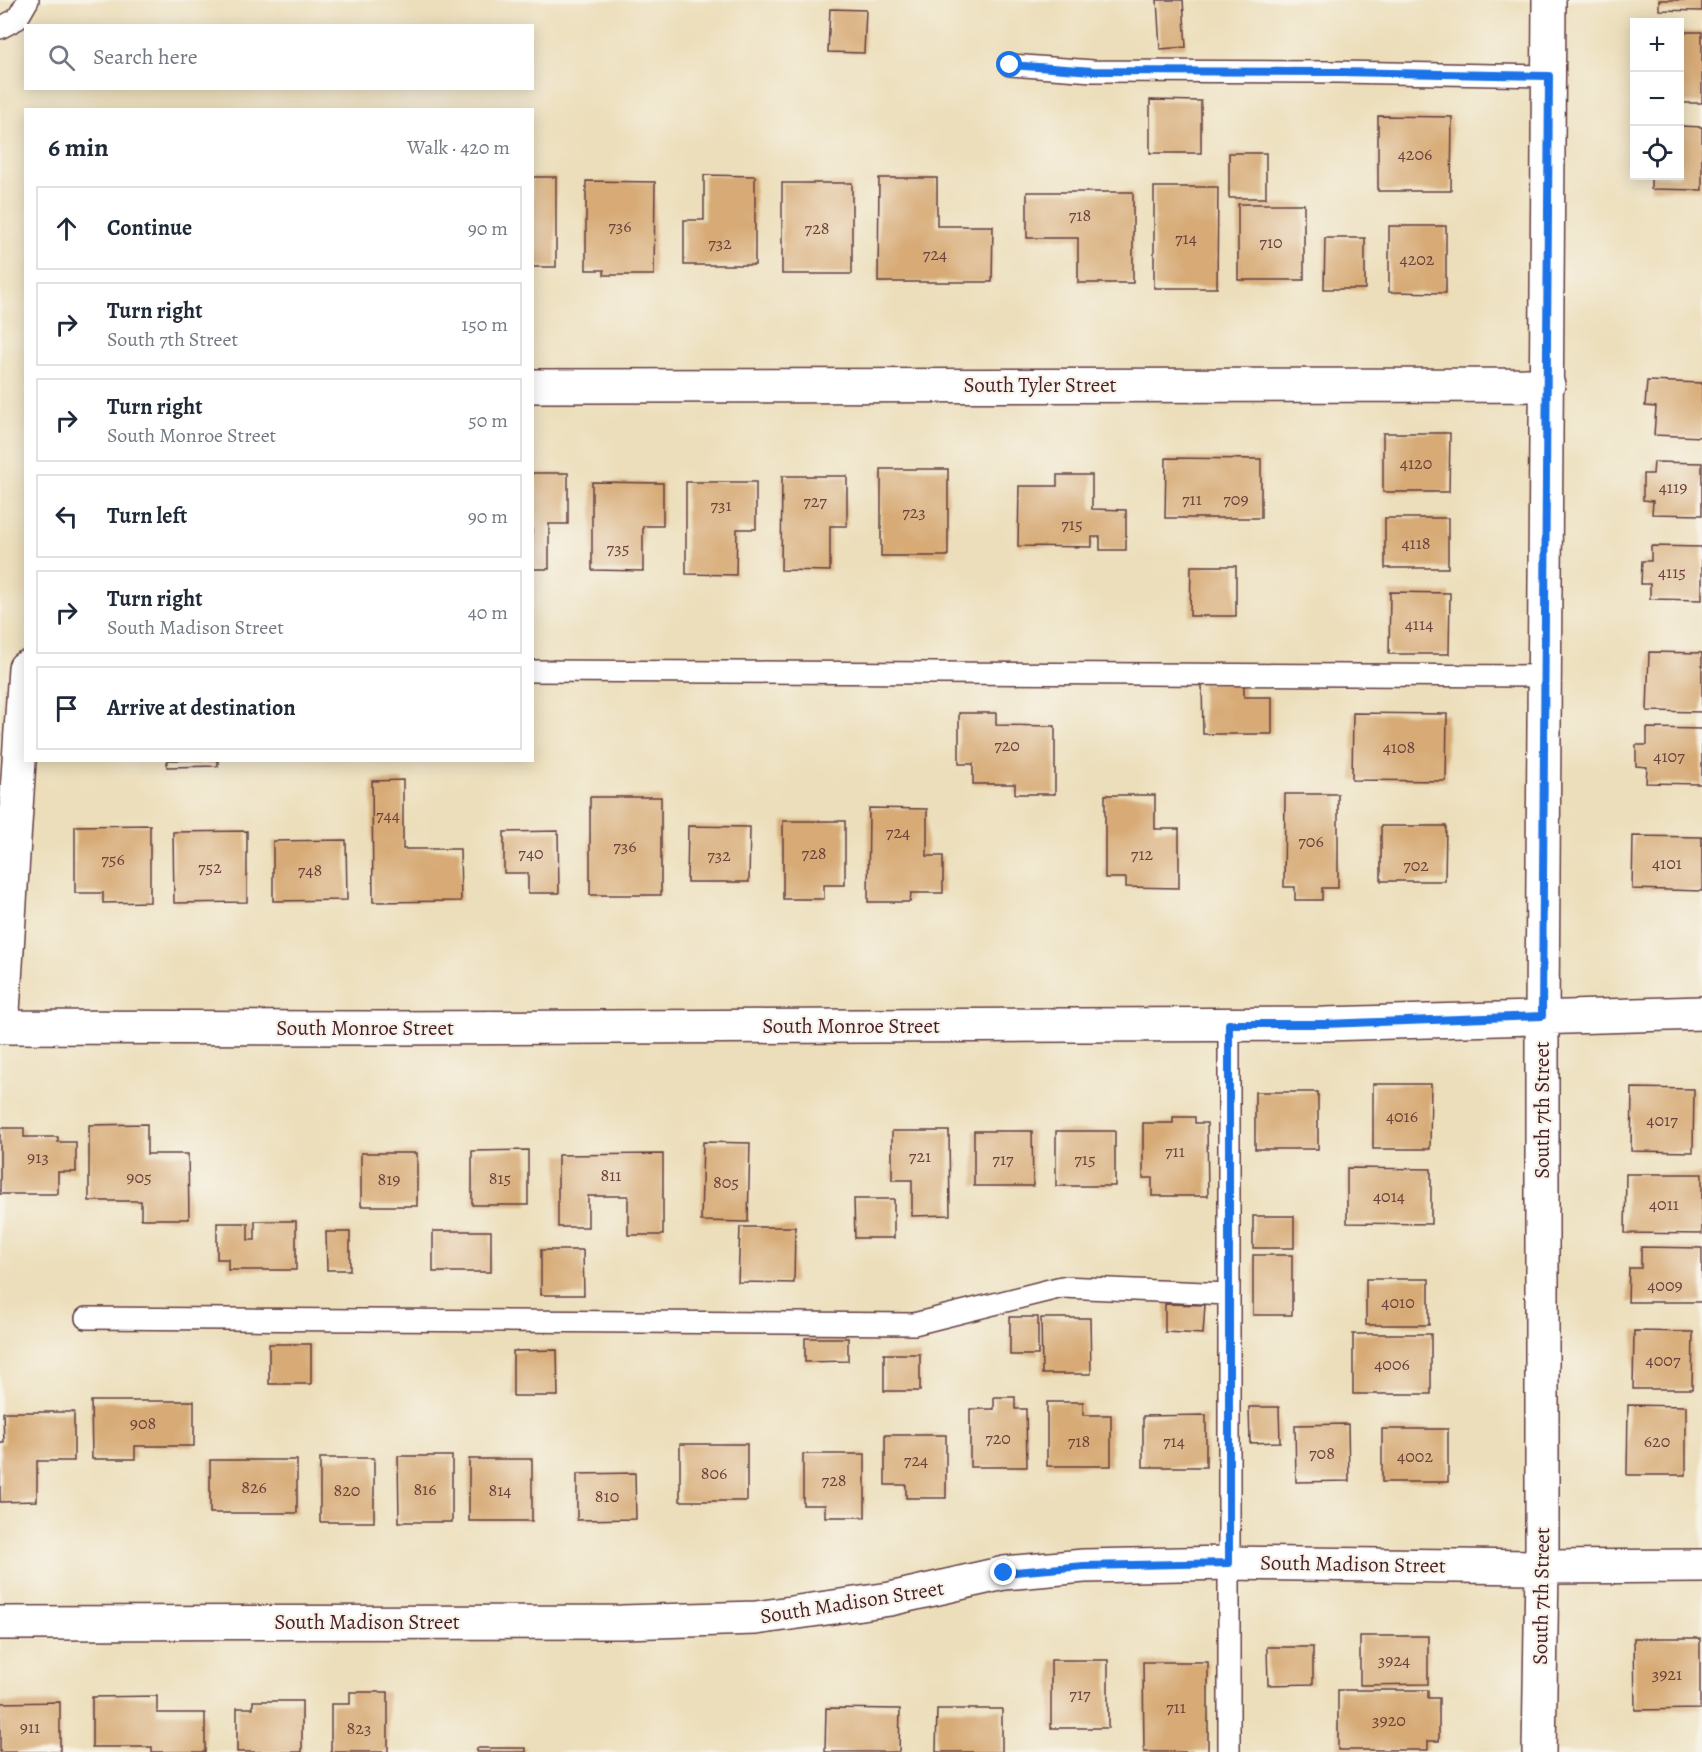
<!DOCTYPE html>
<meta charset="utf-8">
<style>
body{margin:0;font-family:Alegreya,serif;background:#f6f6f7;color:#1f2937}
.controls{position:absolute;right:18px;top:18px;display:grid;overflow:hidden;border-radius:0px;box-shadow:0 3px 15px #0003}
.controls button{width:54px;height:54px;display:grid;place-items:center;padding:0;border:0;border-bottom:2px solid #e0e1e3;background:#fff;color:#1f2937;font:30px sans-serif}
.stop{position:absolute;width:18px;height:18px;margin:-14px;border:4px solid #1a73e8;border-radius:50%;background:#fff}
.stop.end{background:#1a73e8;border-color:#fff;box-shadow:0 2px 6px #0008}
.list{margin:0;padding:0;list-style:none}
h2{display:flex;justify-content:space-between;align-items:center;height:78px;margin:0;padding:0 24px;font-size:26px}
h2 small{font-size:20px;font-weight:400;color:#747a83}
.list li{display:grid;grid-template-columns:39px 1fr auto;gap:18px;align-items:center;box-sizing:border-box;height:84px;margin:0 12px 12px;padding:0 12px;border:2px solid #e0e1e3;border-radius:0px}
.list b{display:block;font-size:22px;white-space:nowrap}
.list p{margin:0;font-size:20px;white-space:nowrap;color:#747a83}
.list em{font-size:20px;font-style:normal;color:#747a83}
.icon{flex:none;width:33px;height:33px;fill:none;stroke:currentColor;stroke-width:2;stroke-linecap:round;stroke-linejoin:round}
.map{position:relative;flex:none;width:1702px;height:1752px;overflow:hidden}
.search{position:absolute;background:#fff;box-shadow:0 3px 15px #0003;left:24px;top:24px;width:510px;height:66px;display:flex;align-items:center;gap:15px;box-sizing:border-box;padding:0 21px;border-radius:0px;color:#747a83;font-size:22px}
.panel{position:absolute;background:#fff;box-shadow:0 3px 15px #0003;left:24px;top:108px;width:510px;height:654px;border-radius:0px}
.map>svg:first-child{display:block}
</style>
<div class="map">
<svg width="1702" height="1752" viewBox="0 0 1702 1752">
<rect width="100%" height="100%" fill="#f7f3e8"/>
<filter id="ink" filterUnits="userSpaceOnUse"><feTurbulence type="fractalNoise" baseFrequency=".0167" numOctaves="2"/><feDisplacementMap in="SourceGraphic" scale="12" xChannelSelector="R" yChannelSelector="G"/><feConvolveMatrix kernelMatrix="1 2 1 2 8 2 1 2 1" color-interpolation-filters="sRGB"/></filter>
<filter id="wash" filterUnits="userSpaceOnUse"><feTurbulence type="fractalNoise" baseFrequency=".008" numOctaves="4" result="noise"/><feDisplacementMap in="SourceGraphic" scale="24" xChannelSelector="R" yChannelSelector="G"/><feGaussianBlur stdDeviation="1.35" result="paint"/><feColorMatrix in="noise" values="0 0 0 0 0 0 0 0 0 0 0 0 0 0 0 0 0 1.4 0 .05"/><feComposite in="paint" operator="in"/></filter>
<g filter="url(#wash)">
<rect width="100%" height="100%" fill="#ecdeba"/>
<g id="blocks">
<path fill="#d7aa76" d="M 1157,0 L 1183,0 L 1186,47 L 1160,49 Z
M 1659,0 L 1702,0 L 1702,11 L 1659,10 Z
M 830,9 L 866,10 L 864,53 L 828,52 Z
M 1680,32 L 1702,32 L 1702,103 L 1680,103 Z
M 1150,100 L 1201,101 L 1201,153 L 1150,153 Z
M 1378,116 L 1452,117 L 1451,191 L 1378,191 Z
M 1680,126 L 1702,127 L 1702,190 L 1651,189 L 1651,176 L 1680,176 Z
M 1229,153 L 1266,153 L 1266,198 L 1229,198 Z
M 704,175 L 755,176 L 755,265 L 684,265 L 684,220 L 704,220 Z
M 532,177 L 556,177 L 556,267 L 532,267 Z
M 879,178 L 937,178 L 937,226 L 993,226 L 992,282 L 878,282 Z
M 586,181 L 655,182 L 654,275 L 604,275 L 604,270 L 586,270 Z
M 782,183 L 852,183 L 852,274 L 782,274 Z
M 1154,187 L 1218,187 L 1217,288 L 1154,288 Z
M 1027,192 L 1133,192 L 1133,283 L 1078,283 L 1078,238 L 1027,238 Z
M 1238,204 L 1304,204 L 1304,280 L 1238,280 Z
M 1389,226 L 1446,226 L 1446,293 L 1389,292 Z
M 1325,238 L 1365,238 L 1365,289 L 1324,289 Z
M 1647,381 L 1702,383 L 1702,437 L 1654,435 L 1656,407 L 1645,406 Z
M 1383,433 L 1450,433 L 1449,492 L 1383,492 Z
M 1166,458 L 1261,459 L 1261,518 L 1165,518 Z
M 1654,462 L 1702,463 L 1702,515 L 1652,514 L 1653,501 L 1643,500 L 1643,474 L 1653,474 Z
M 881,469 L 948,469 L 948,556 L 881,556 Z
M 532,473 L 568,473 L 568,524 L 549,524 L 549,569 L 532,569 Z
M 1057,475 L 1092,475 L 1092,509 L 1126,510 L 1126,550 L 1100,550 L 1100,537 L 1092,537 L 1092,547 L 1018,546 L 1019,486 L 1057,486 Z
M 782,476 L 847,476 L 847,526 L 830,526 L 830,571 L 781,570 Z
M 592,482 L 663,483 L 663,526 L 643,526 L 643,571 L 592,570 Z
M 686,482 L 756,482 L 756,529 L 737,529 L 736,575 L 686,574 Z
M 1385,518 L 1448,518 L 1448,568 L 1385,568 Z
M 1651,546 L 1702,547 L 1702,600 L 1650,599 L 1650,584 L 1641,584 L 1642,561 L 1651,561 Z
M 1191,566 L 1236,566 L 1236,616 L 1190,616 Z
M 1390,592 L 1450,593 L 1449,654 L 1389,654 Z
M 1649,652 L 1702,653 L 1702,712 L 1647,711 Z
M 1202,683 L 1244,683 L 1244,697 L 1272,697 L 1272,734 L 1203,734 Z
M 959,713 L 996,713 L 996,725 L 1055,726 L 1055,794 L 1015,794 L 1015,784 L 973,784 L 973,764 L 959,764 Z
M 1353,713 L 1447,714 L 1446,781 L 1352,780 Z
M 1647,728 L 1702,729 L 1702,784 L 1646,783 L 1647,767 L 1636,766 L 1636,745 L 1647,745 Z
M 167,760 L 218,760 L 218,766 L 167,767 Z
M 403,780 L 403,849 L 460,849 L 461,901 L 373,902 L 372,781 Z
M 1285,794 L 1338,794 L 1338,888 L 1322,888 L 1322,900 L 1295,900 L 1295,887 L 1284,887 Z
M 1105,795 L 1155,795 L 1155,829 L 1179,829 L 1179,888 L 1126,887 L 1126,878 L 1105,878 Z
M 590,797 L 661,797 L 661,895 L 590,895 Z
M 869,808 L 927,809 L 927,856 L 943,856 L 943,893 L 911,893 L 910,902 L 868,902 Z
M 783,821 L 845,821 L 845,885 L 824,885 L 824,899 L 783,899 Z
M 150,825 L 150,902 L 103,903 L 103,893 L 75,893 L 75,826 Z
M 688,826 L 750,827 L 749,882 L 687,882 Z
M 1381,826 L 1446,826 L 1445,881 L 1381,881 Z
M 247,831 L 247,902 L 174,903 L 173,832 Z
M 558,831 L 559,893 L 528,893 L 528,873 L 504,873 L 504,832 Z
M 1633,836 L 1702,837 L 1702,891 L 1632,889 Z
M 346,840 L 347,900 L 273,901 L 273,841 Z
M 1373,1084 L 1431,1084 L 1430,1149 L 1373,1149 Z
M 1632,1088 L 1694,1089 L 1693,1152 L 1631,1151 Z
M 1255,1092 L 1318,1092 L 1318,1149 L 1255,1149 Z
M 1173,1117 L 1195,1117 L 1195,1123 L 1207,1123 L 1208,1196 L 1152,1196 L 1152,1178 L 1143,1178 L 1143,1123 L 1173,1123 Z
M 147,1124 L 147,1154 L 188,1154 L 189,1219 L 141,1219 L 141,1201 L 89,1201 L 89,1125 Z
M 0,1128 L 24,1128 L 24,1137 L 58,1137 L 58,1142 L 76,1142 L 76,1172 L 58,1172 L 58,1194 L 0,1194 Z
M 892,1131 L 949,1131 L 950,1215 L 912,1216 L 912,1180 L 892,1180 Z
M 974,1131 L 1032,1131 L 1033,1186 L 974,1186 Z
M 1056,1131 L 1115,1131 L 1115,1186 L 1056,1186 Z
M 703,1142 L 750,1143 L 748,1222 L 701,1221 Z
M 528,1150 L 528,1205 L 472,1205 L 472,1151 Z
M 361,1153 L 417,1153 L 417,1206 L 361,1206 Z
M 663,1154 L 663,1235 L 628,1235 L 628,1196 L 588,1196 L 588,1227 L 558,1227 L 558,1155 Z
M 1347,1168 L 1431,1169 L 1431,1224 L 1347,1223 Z
M 1626,1174 L 1702,1174 L 1702,1234 L 1625,1233 Z
M 854,1199 L 894,1199 L 894,1238 L 855,1238 Z
M 1253,1216 L 1294,1216 L 1294,1248 L 1253,1248 Z
M 255,1221 L 296,1221 L 296,1270 L 228,1270 L 228,1259 L 217,1259 L 217,1223 L 248,1223 L 248,1240 L 255,1240 Z
M 740,1227 L 795,1227 L 794,1283 L 738,1282 Z
M 433,1231 L 491,1231 L 491,1272 L 433,1272 Z
M 326,1232 L 350,1232 L 350,1270 L 327,1270 Z
M 1641,1247 L 1702,1248 L 1702,1302 L 1628,1302 L 1629,1268 L 1641,1268 Z
M 541,1250 L 583,1250 L 584,1295 L 541,1295 Z
M 1253,1255 L 1292,1255 L 1292,1315 L 1253,1315 Z
M 1366,1279 L 1429,1279 L 1429,1325 L 1366,1325 Z
M 1165,1304 L 1205,1305 L 1203,1334 L 1165,1332 Z
M 1010,1317 L 1038,1317 L 1038,1355 L 1010,1355 Z
M 1041,1318 L 1090,1318 L 1091,1374 L 1042,1374 Z
M 1634,1331 L 1693,1332 L 1692,1389 L 1633,1389 Z
M 1353,1334 L 1431,1334 L 1431,1394 L 1353,1394 Z
M 805,1338 L 848,1338 L 848,1361 L 805,1362 Z
M 269,1344 L 311,1344 L 311,1384 L 269,1384 Z
M 557,1350 L 558,1396 L 513,1396 L 513,1351 Z
M 884,1354 L 920,1354 L 920,1391 L 884,1391 Z
M 994,1397 L 1015,1397 L 1015,1409 L 1026,1409 L 1027,1467 L 970,1467 L 970,1409 L 994,1409 Z
M 91,1401 L 194,1401 L 194,1446 L 135,1446 L 135,1459 L 92,1459 Z
M 1047,1402 L 1083,1402 L 1083,1415 L 1111,1415 L 1111,1466 L 1047,1466 Z
M 1628,1405 L 1686,1406 L 1686,1475 L 1627,1475 Z
M 1249,1407 L 1279,1407 L 1280,1442 L 1250,1443 Z
M 3,1412 L 74,1412 L 74,1461 L 37,1461 L 37,1501 L 0,1502 L 0,1443 L 4,1443 Z
M 1206,1415 L 1206,1467 L 1143,1467 L 1143,1416 Z
M 1348,1424 L 1349,1481 L 1296,1482 L 1295,1425 Z
M 1382,1429 L 1448,1429 L 1448,1482 L 1382,1482 Z
M 885,1435 L 946,1435 L 946,1498 L 906,1498 L 906,1485 L 885,1485 Z
M 680,1444 L 747,1444 L 747,1501 L 680,1501 Z
M 803,1454 L 865,1454 L 865,1517 L 825,1517 L 825,1505 L 803,1505 Z
M 398,1456 L 452,1456 L 452,1522 L 399,1522 Z
M 320,1458 L 374,1458 L 374,1522 L 320,1522 Z
M 469,1459 L 532,1459 L 532,1521 L 469,1521 Z
M 210,1460 L 297,1460 L 297,1513 L 210,1513 Z
M 635,1473 L 636,1519 L 577,1520 L 577,1474 Z
M 1360,1636 L 1428,1636 L 1428,1684 L 1360,1685 Z
M 1634,1638 L 1700,1638 L 1700,1709 L 1635,1710 Z
M 1267,1647 L 1313,1647 L 1313,1684 L 1268,1685 Z
M 1051,1660 L 1108,1660 L 1108,1728 L 1051,1728 Z
M 1143,1662 L 1208,1662 L 1208,1752 L 1144,1752 Z
M 1338,1690 L 1428,1690 L 1428,1698 L 1439,1698 L 1439,1741 L 1428,1741 L 1428,1750 L 1338,1750 Z
M 350,1692 L 388,1692 L 388,1752 L 331,1752 L 331,1704 L 350,1704 Z
M 157,1696 L 157,1713 L 205,1713 L 205,1752 L 152,1752 L 152,1747 L 92,1747 L 92,1697 Z
M 253,1701 L 302,1701 L 302,1752 L 237,1752 L 237,1708 L 253,1708 Z
M 60,1702 L 60,1752 L 0,1752 L 0,1703 Z
M 826,1708 L 900,1709 L 899,1752 L 825,1752 Z
M 937,1709 L 1002,1709 L 1002,1752 L 936,1752 Z
M 477,1748 L 526,1748 L 526,1752 L 477,1752 Z"/>
</g>
</g>
<g filter="url(#ink)">
<use href="#blocks" fill-opacity="0" stroke="#623c40" stroke-width="1.5"/>
<g fill="none" stroke-linecap="round" stroke-linejoin="round">
<g stroke="#623c40" stroke-width="24">
<path id="service" d="M 0,28 L 17,19 L 28,0
M 1010,65 L 1093,71 L 1338,72 L 1549,76
M 532,671 L 1545,676
M 1229,1024 L 1229,1752
M 86,1318 L 914,1324 L 1062,1287 L 1229,1294"/>
</g>
<g stroke="#623c40" stroke-width="36">
<path id="minor" d="M 532,386 L 1548,385
M 0,1027 L 382,1028 L 1325,1024 L 1702,1013
M 2,1027 L 25,668
M 0,1623 L 622,1622 L 756,1618 L 890,1599 L 1004,1573 L 1084,1566 L 1229,1563 L 1542,1567 L 1702,1566
M 1539,1752 L 1542,1567 L 1542,1016 L 1549,0"/>
</g>
<use href="#service" stroke="#fff" stroke-width="21"/>
<use href="#minor" stroke="#fff" stroke-width="33"/>
</g>
</g>
<g fill="none" stroke-linecap="round" stroke-linejoin="round" filter="url(#ink)">
<path stroke="#1a73e8" stroke-width="8" d="M 1004,1573 L 1084,1566 L 1229,1563 L 1229,1024 L 1325,1024 L 1542,1016 L 1549,76 L 1338,72 L 1093,71 L 1010,65"/>
</g>
<g text-anchor="middle" stroke-width="4.5" stroke-linejoin="round" paint-order="stroke">
<g font-size="18" fill="#6d423e">
<text x="1415" y="160">4206</text>
<text x="1080" y="221">718</text>
<text x="620" y="232">736</text>
<text x="817" y="234">728</text>
<text x="1186" y="244">714</text>
<text x="1271" y="248">710</text>
<text x="720" y="249">732</text>
<text x="935" y="260">724</text>
<text x="1417" y="265">4202</text>
<text x="1416" y="469">4120</text>
<text x="1673" y="493">4119</text>
<text x="1192" y="505">711</text>
<text x="1236" y="505">709</text>
<text x="815" y="507">727</text>
<text x="721" y="511">731</text>
<text x="914" y="518">723</text>
<text x="1072" y="530">715</text>
<text x="1416" y="549">4118</text>
<text x="618" y="554">735</text>
<text x="1672" y="578">4115</text>
<text x="1419" y="630">4114</text>
<text x="1007" y="751">720</text>
<text x="1399" y="753">4108</text>
<text x="1669" y="762">4107</text>
<text x="388" y="821">744</text>
<text x="898" y="838">724</text>
<text x="1311" y="847">706</text>
<text x="625" y="852">736</text>
<text x="531" y="859">740</text>
<text x="814" y="859">728</text>
<text x="1142" y="860">712</text>
<text x="719" y="861">732</text>
<text x="113" y="865">756</text>
<text x="1667" y="869">4101</text>
<text x="1416" y="871">702</text>
<text x="210" y="873">752</text>
<text x="310" y="876">748</text>
<text x="1402" y="1122">4016</text>
<text x="1662" y="1126">4017</text>
<text x="1175" y="1157">711</text>
<text x="920" y="1162">721</text>
<text x="38" y="1163">913</text>
<text x="1003" y="1165">717</text>
<text x="1085" y="1165">715</text>
<text x="611" y="1181">811</text>
<text x="139" y="1183">905</text>
<text x="500" y="1184">815</text>
<text x="389" y="1185">819</text>
<text x="726" y="1188">805</text>
<text x="1389" y="1202">4014</text>
<text x="1664" y="1210">4011</text>
<text x="1665" y="1291">4009</text>
<text x="1398" y="1308">4010</text>
<text x="1663" y="1366">4007</text>
<text x="1392" y="1370">4006</text>
<text x="143" y="1429">908</text>
<text x="998" y="1444">720</text>
<text x="1079" y="1447">718</text>
<text x="1174" y="1447">714</text>
<text x="1657" y="1447">620</text>
<text x="1322" y="1459">708</text>
<text x="1415" y="1462">4002</text>
<text x="916" y="1466">724</text>
<text x="714" y="1479">806</text>
<text x="834" y="1486">728</text>
<text x="254" y="1493">826</text>
<text x="425" y="1495">816</text>
<text x="347" y="1496">820</text>
<text x="500" y="1496">814</text>
<text x="607" y="1502">810</text>
<text x="1394" y="1666">3924</text>
<text x="1667" y="1680">3921</text>
<text x="1080" y="1700">717</text>
<text x="1176" y="1713">711</text>
<text x="1389" y="1726">3920</text>
<text x="30" y="1733">911</text>
<text x="359" y="1734">823</text>
</g>
<g font-size="21" fill="#4a1f2b" stroke="#f7f3e8">
<text x="1040" y="392">South Tyler Street</text>
<text x="851" y="1033">South Monroe Street</text>
<text x="365" y="1035">South Monroe Street</text>
<text transform="translate(1542 1110) rotate(-90)" y="7">South 7th Street</text>
<text transform="translate(1353 1564) rotate(1)" y="7">South Madison Street</text>
<text transform="translate(1541 1596) rotate(-89)" y="7">South 7th Street</text>
<text transform="translate(852 1602) rotate(-9)" y="7">South Madison Street</text>
<text x="367" y="1629">South Madison Street</text>
</g>
</g>
</svg>
<div class="controls">
<button>+</button>
<button>−</button>
<button><svg class="icon" aria-label="locate" viewBox="0 0 24 24"><circle cx="12" cy="12" r="6"/><path d="M12 2v4M12 18v4M2 12h4M18 12h4"/></svg></button>
</div>
<div class="stop" style="left:1010px;top:65px"></div>
<div class="stop end" style="left:1004px;top:1573px"></div>
<div class="search"><svg class="icon" aria-label="search" viewBox="0 0 24 24"><circle cx="10" cy="10" r="6"/><path d="M15 15l6 6"/></svg>Search here</div>
<section class="panel">
<h2>6 min<small>Walk · 420 m</small></h2>
<ul class="list">
<li><svg class="icon" aria-label="ahead" viewBox="0 0 24 24"><path d="M12 20V5M6 11l6-6 6 6"/></svg><div><b>Continue</b></div><em>90 m</em></li>
<li><svg class="icon" aria-label="right" viewBox="0 0 24 24"><path d="M7 20v-9h11M14 6l5 5-5 5"/></svg><div><b>Turn right</b><p>South 7th Street</p></div><em>150 m</em></li>
<li><svg class="icon" aria-label="right" viewBox="0 0 24 24"><path d="M7 20v-9h11M14 6l5 5-5 5"/></svg><div><b>Turn right</b><p>South Monroe Street</p></div><em>50 m</em></li>
<li><svg class="icon" aria-label="left" viewBox="0 0 24 24"><path d="M17 20v-9H6M10 6l-5 5 5 5"/></svg><div><b>Turn left</b></div><em>90 m</em></li>
<li><svg class="icon" aria-label="right" viewBox="0 0 24 24"><path d="M7 20v-9h11M14 6l5 5-5 5"/></svg><div><b>Turn right</b><p>South Madison Street</p></div><em>40 m</em></li>
<li><svg class="icon" aria-label="arrive" viewBox="0 0 24 24"><path d="M6 21V4h12l-3 4 3 4H6"/></svg><div><b>Arrive at destination</b></div></li>
</ul>
</section>
</div>
